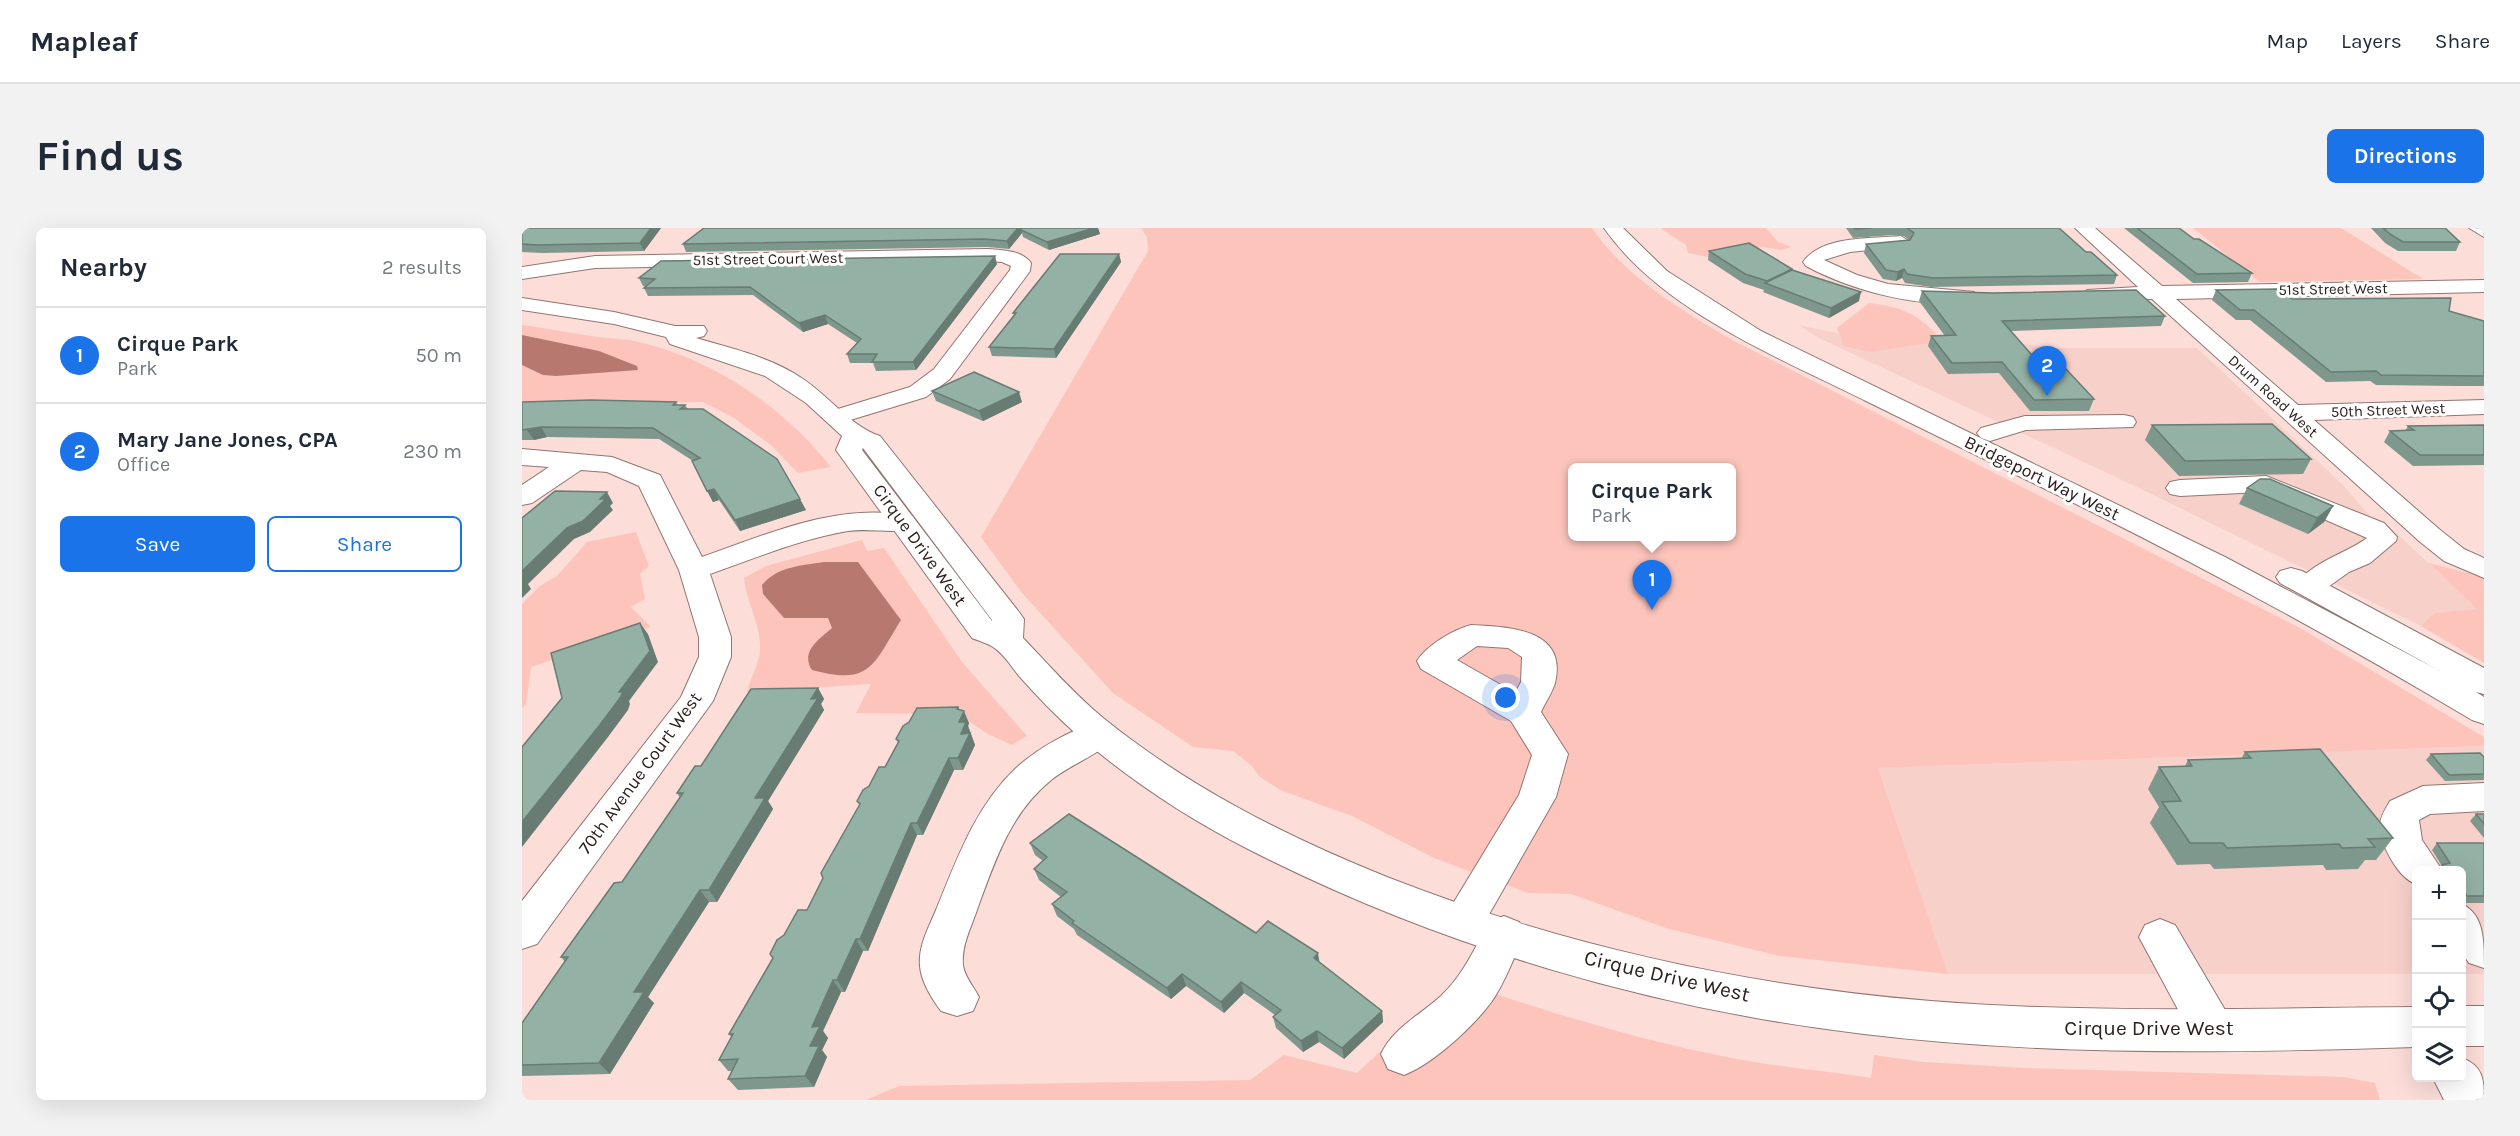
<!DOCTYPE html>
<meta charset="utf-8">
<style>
body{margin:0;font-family:Karla,sans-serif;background:#f2f2f3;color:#1f2937}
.controls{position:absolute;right:18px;bottom:18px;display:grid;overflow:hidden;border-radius:9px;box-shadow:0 6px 24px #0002}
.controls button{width:54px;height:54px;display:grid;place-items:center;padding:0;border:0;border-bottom:2px solid #e0e1e3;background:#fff;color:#1f2937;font:30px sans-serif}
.you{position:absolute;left:984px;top:470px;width:21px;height:21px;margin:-15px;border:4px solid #fff;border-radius:50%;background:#1a73e8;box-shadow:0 0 0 9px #1a73e833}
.badge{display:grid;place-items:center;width:39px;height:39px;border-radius:50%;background:#1a73e8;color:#fff;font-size:20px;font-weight:700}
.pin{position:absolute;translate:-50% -50px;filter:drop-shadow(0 2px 3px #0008)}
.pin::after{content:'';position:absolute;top:32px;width:21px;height:18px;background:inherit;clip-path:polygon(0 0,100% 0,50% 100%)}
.popup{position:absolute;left:1046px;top:235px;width:168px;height:78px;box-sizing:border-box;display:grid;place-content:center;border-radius:9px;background:#fff;filter:drop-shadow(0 2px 4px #0005);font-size:20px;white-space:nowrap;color:#747a83}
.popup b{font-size:22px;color:#1f2937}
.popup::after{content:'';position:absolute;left:50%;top:100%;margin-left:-12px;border:12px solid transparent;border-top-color:#fff}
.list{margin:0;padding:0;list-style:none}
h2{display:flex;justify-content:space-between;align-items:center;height:78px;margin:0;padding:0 24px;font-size:26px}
h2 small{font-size:20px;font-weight:400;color:#747a83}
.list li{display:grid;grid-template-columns:39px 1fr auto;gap:18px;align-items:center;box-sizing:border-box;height:96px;padding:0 24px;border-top:2px solid #e0e1e3}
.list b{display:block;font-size:22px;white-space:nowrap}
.list p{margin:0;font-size:20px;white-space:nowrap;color:#747a83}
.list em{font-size:20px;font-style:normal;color:#747a83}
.actions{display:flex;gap:12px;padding:18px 24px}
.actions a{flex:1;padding:14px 0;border:2px solid #1a73e8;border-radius:9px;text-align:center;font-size:21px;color:#1a73e8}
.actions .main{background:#1a73e8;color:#fff}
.icon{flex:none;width:33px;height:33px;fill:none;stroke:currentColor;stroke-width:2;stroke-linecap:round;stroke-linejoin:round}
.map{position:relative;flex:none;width:1962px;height:872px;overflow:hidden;border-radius:9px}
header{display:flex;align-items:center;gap:36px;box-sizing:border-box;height:84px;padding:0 30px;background:#fff;border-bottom:2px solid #e0e1e3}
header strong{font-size:28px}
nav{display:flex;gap:33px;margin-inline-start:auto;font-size:21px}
.intro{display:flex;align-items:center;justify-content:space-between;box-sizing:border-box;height:144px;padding:0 36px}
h1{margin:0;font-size:42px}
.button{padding:15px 27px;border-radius:9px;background:#1a73e8;color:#fff;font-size:21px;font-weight:700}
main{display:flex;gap:36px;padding:0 36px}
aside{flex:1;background:#fff;border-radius:9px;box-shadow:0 6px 24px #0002}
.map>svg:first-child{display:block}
</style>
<header>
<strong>Mapleaf</strong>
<nav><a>Map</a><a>Layers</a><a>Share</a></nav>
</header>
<div class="intro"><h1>Find us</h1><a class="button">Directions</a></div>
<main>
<aside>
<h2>Nearby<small>2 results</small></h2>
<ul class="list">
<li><span class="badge">1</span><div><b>Cirque Park</b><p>Park</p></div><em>50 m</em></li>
<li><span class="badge">2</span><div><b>Mary Jane Jones, CPA</b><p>Office</p></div><em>230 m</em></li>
</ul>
<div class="actions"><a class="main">Save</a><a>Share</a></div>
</aside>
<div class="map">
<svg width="1962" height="872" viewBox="0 0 1962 872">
<rect width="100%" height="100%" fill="#fcddd8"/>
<path fill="#f8d0ca" d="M 1276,97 L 1320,106 L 1478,113 L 1534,120 L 1675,120 L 1820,256 L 1854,295 L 1872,303 L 1956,381 L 1912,385 L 1899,398 L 1617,260 L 1297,110 Z
M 1962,518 L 1962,746 L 1940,746 L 1940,642 L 1894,642 L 1894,746 L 1426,746 L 1356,540 Z"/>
<path fill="#fdc4bb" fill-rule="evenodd" d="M 619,0 L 1070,0 C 1104,50 1161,83 1212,113 L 1778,400 L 1962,509 L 1962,518 L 1356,540 L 1426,746 L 1258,728 L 1147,701 L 1049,666 L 1006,665 L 912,630 L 830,588 L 758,562 L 737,548 L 730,538 L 711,523 L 671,519 L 591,465 L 500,365 L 459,309 L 626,23 L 625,9 ZM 1050,240 L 1210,240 L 1210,308 L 1050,308 Z
M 1138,0 L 1244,0 L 1256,14 L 1270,19 L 1259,22 L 1241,19 L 1186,29 L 1166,25 L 1164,17 Z
M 1671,0 L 1819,0 L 1901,51 L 1738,54 Z
M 1347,75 C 1382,79 1397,87 1421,113 L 1347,124 L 1322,118 L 1315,100 Z
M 0,97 C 29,101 57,107 86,110 C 93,111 101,111 108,112 C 189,129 258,176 309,239 L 276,245 L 249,217 L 212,190 L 181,174 L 0,178 Z
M 114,304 L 127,338 L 118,346 L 123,371 L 109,379 L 129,399 L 9,439 L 4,476 L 0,480 L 0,376 L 18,358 L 35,348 L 65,314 Z
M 340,312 L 345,323 L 362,320 L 440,434 L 505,508 L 490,517 L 466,506 L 436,486 L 334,485 L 349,456 L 225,464 C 228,451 237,436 238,423 C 240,398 224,374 222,350 L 244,338 Z
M 1907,335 L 1962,349 L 1962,435 L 1899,398 L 1912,385 L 1955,381 Z
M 933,753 C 1024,783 1115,812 1210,830 C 1256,839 1303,843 1349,850 L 1352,827 L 1402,834 L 1504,840 L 1821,849 L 1853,855 L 1858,872 L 344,872 L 377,858 L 728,852 L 762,827 L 835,845 Z"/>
<path fill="#b7796f" d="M 0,107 L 77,123 L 115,138 L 116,142 L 34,148 L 21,147 L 0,137 Z
M 302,334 L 336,334 L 379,392 C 351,437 349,458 290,442 C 278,424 297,411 310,400 L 306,390 L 262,390 L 241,366 L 240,357 C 256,338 278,338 302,334 Z"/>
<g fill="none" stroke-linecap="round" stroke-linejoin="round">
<g stroke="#917571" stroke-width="2">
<path id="minor" d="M 1553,0 L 1573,0 L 1640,58 L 1962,52 L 1962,64 L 1654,71 L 1776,177 L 1962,172 L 1962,186 L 1792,192 L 1917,301 L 1942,321 L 1962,330 L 1962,350 L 1922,333 L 1897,313 L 1630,71 L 1565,70 L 1562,66 L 1565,62 L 1616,59 Z
M 1947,0 L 1962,0 L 1962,9 Z
M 1379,8 L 1388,14 L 1386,18 L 1328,24 L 1302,32 L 1335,47 L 1366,56 L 1452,64 L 1455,68 L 1452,72 C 1405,84 1326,61 1284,38 L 1281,34 C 1300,7 1349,11 1379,8 Z
M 465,21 C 479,22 500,22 509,35 L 508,43 L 428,151 L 404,169 L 315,196 L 306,194 L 303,189 L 306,184 L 388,159 L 412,141 L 488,42 L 489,38 L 480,34 L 465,33 L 73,40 L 0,51 L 0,39 L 73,28 Z
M 1602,187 L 1611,189 L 1614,194 L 1611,199 L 1504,202 L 1468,213 L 1459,210 L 1455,205 L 1459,200 L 1503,188 Z
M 0,221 L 90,229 L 138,247 L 180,329 C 246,306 321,272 391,289 L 395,295 L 391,301 C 370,306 348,300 326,303 C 278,311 234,330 188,346 L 209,409 L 209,429 L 191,473 L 15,716 L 0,721 L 0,673 L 159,469 L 177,429 L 177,409 L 157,342 L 117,258 L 85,244 L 59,242 L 10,275 L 0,277 L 0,257 L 27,239 L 0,237 Z
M 1744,248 L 1862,295 L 1875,309 L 1874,313 L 1848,335 L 1827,344 L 1799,364 L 1788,367 L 1777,364 L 1773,358 C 1789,334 1823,326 1845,310 L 1740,264 L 1658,268 L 1648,266 L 1644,260 L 1648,254 L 1658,252 Z
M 949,397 C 986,399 1046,400 1033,455 C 1030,465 1023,475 1019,484 L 1046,526 L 1034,569 L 957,704 L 942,709 L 927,704 L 921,692 L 997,567 L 1010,527 L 989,493 L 899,441 L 895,433 C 905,417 931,402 949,397 ZM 955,418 L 986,420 L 1000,429 L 999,454 L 993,465 L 935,432 Z
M 577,494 L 589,497 L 595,506 C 583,525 546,537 528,553 C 488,586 473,633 456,679 C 450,698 439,717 441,737 C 442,748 452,759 457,769 L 451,783 L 435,788 L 419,783 C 410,771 399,753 398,738 C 396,718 407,699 414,682 C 435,631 453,579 494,540 C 516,520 548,502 577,494 Z
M 1962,555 L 1962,583 L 1908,586 L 1897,592 L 1900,612 L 1920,642 L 1894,642 L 1894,656 C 1876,650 1857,615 1858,596 C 1859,587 1864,580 1868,573 L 1901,558 Z
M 1940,676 C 1962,687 1962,711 1962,740 L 1947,735 L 1940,725 Z
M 982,688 L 997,694 L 1003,706 C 992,728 984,753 970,773 C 952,798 911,836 882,847 L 866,841 L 859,826 C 871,800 898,787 919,768 C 941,747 953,720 967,694 Z
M 1638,691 L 1653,697 L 1706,787 L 1713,801 L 1706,815 L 1690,821 L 1674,815 L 1617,709 L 1623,697 Z
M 1940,830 C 1961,838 1962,851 1962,872 L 1922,872 L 1911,850 L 1940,850 Z"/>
</g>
<g stroke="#917571" stroke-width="2">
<path id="major" d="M 1082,0 L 1101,0 L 1145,43 L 1239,103 L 1703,329 L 1918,443 L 1758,355 L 1754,349 L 1758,343 L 1769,340 L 1780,343 L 1962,440 L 1962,466 L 1954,464 L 1962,469 L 1962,496 L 1950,492 C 1826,418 1700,349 1570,284 C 1495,247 1419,210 1344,173 C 1256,129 1140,83 1082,0 Z
M 0,70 L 92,84 L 153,98 L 182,98 L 185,103 L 182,108 L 174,110 C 211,121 249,129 281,151 C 307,168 328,198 358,208 L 497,384 L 502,391 L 501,410 C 527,437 551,465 580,489 C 666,559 763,608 865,649 C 1038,717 1224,758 1409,773 C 1570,786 1733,780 1894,779 L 1894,819 C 1711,825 1524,828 1342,806 C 1130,781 916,718 726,621 C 663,589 605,550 552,504 C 532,486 514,467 497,448 C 489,438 482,426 471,419 C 465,415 457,413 450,410 L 314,222 L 320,208 L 284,175 L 243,148 L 148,116 L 144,109 L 92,96 L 0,82 ZM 341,220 L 470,392 L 470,393 L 340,222 Z
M 1940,778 L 1962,778 L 1962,818 L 1940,818 Z"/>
</g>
<use href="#minor" fill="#fff" fill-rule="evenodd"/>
<use href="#major" fill="#fff" fill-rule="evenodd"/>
</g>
<path fill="#7f988e" d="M 0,0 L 139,0 L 122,23 L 20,25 L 0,24 Z
M 182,0 L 576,0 L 578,6 L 527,22 L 501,9 L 500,5 L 487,21 L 465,19 L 164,24 L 161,16 Z
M 1324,0 L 1537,0 L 1564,24 L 1595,47 L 1592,56 L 1409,59 L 1383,55 L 1380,50 L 1374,53 L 1361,51 L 1342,25 L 1344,16 L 1387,12 L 1382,8 L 1371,7 L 1331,10 Z
M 1602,0 L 1657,0 L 1672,11 L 1730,45 L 1726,54 L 1671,55 Z
M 1849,0 L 1923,0 L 1938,14 L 1934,23 L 1876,23 L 1863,15 Z
M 1187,23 L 1270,41 L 1337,73 L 1307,90 L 1241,64 L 1242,62 L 1221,55 L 1186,32 Z
M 597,26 L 599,34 L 534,130 L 470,128 L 467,119 L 492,87 L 491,85 Z
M 475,36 L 394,142 L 354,143 L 351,135 L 328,135 L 325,126 L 335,115 L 306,96 L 281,104 L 231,67 L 126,68 L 122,60 L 124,59 L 121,58 L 117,50 Z
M 1694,62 L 1770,71 L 1927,83 L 1962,93 L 1962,158 L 1936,158 L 1854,157 L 1848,153 L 1804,154 L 1728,92 L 1714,92 L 1690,72 Z
M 1400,63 L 1643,88 L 1639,98 L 1489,103 L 1523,142 L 1572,171 L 1567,183 L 1508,183 L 1477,145 L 1426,146 L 1406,118 L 1409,108 L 1423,108 L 1397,73 Z
M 410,163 L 500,174 L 461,193 L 414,173 Z
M 0,174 L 154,174 L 156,177 L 163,177 L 166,181 L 284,282 L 218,303 L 197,272 L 191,274 L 171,233 L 137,211 L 25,209 L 12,212 L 0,212 Z
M 1630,197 L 1789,231 L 1781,246 L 1657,248 L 1623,212 Z
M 1962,197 L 1962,237 L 1891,238 L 1862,214 L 1868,203 L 1883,203 L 1886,198 Z
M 1725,260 L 1811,278 L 1802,294 L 1786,306 L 1717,276 Z
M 296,460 L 302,471 L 299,476 L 302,482 L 246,573 L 251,581 L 195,674 L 187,674 L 126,769 L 132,775 L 88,846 L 0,848 L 0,795 L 43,734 L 39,729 L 100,654 L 158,570 L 155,565 L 179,538 Z
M 436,479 L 447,495 L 446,498 L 453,517 L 441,542 L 432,542 L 401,607 L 395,607 L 346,723 L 341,723 L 323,764 L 319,764 L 301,803 L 306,810 L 300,822 L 305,829 L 292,859 L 216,862 L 206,851 L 210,843 L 206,843 L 197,832 L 209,809 L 207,806 L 251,730 L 262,707 L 285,682 L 338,577 L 335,573 L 363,539 L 376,515 L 374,511 Z
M 1723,524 L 1871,610 L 1854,632 L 1843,632 L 1836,641 L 1804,642 L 1801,637 L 1692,641 L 1688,636 L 1655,637 L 1628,595 L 1637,579 L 1626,561 L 1637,539 L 1663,538 L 1666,532 L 1719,531 Z
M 1909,526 L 1962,529 L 1962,552 L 1923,553 L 1904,532 Z
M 1954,586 L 1962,586 L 1962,610 L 1948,593 Z
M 508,615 L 734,705 L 798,734 L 860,783 L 861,794 L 822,831 L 797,814 L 781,824 L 754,800 L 751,789 L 753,787 L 722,765 L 702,785 L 664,758 L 649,771 L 555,707 L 552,701 L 535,688 L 530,676 L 539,669 L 517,652 L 512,641 L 521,633 L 513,627 Z
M 1915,615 L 1962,615 L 1962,675 L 1940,675 L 1940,642 L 1916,642 L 1920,638 L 1910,622 Z"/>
<path fill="#687c74" d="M 129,0 L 139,0 L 122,23 L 118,15 Z
M 496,0 L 498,0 L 500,5 L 487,21 L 485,13 Z
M 572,0 L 576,0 L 578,6 L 527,22 L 525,14 Z
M 597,26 L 599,34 L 534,130 L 532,121 Z
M 473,28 L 475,36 L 394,142 L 391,134 Z
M 1382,41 L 1380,50 L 1374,53 L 1376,44 Z
M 1339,64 L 1337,73 L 1307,90 L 1309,80 Z
M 303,87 L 306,96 L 281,104 L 277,95 Z
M 497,164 L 500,174 L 461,193 L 457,183 Z
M 19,199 L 25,209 L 12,212 L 5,202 Z
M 192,261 L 197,272 L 191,274 L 185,263 Z
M 85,264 L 91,275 L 88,278 L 91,282 L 68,304 L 52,311 L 6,356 L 9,361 L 0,370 L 0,343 L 45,300 Z
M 278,271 L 284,282 L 218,303 L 213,292 Z
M 1811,278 L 1802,294 L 1786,306 L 1795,290 Z
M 118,395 L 126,406 L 136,434 L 107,473 L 108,476 L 106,482 L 86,509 L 0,619 L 0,594 L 97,464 Z
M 296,460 L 302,471 L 299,476 L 302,482 L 246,573 L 251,581 L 195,674 L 187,662 L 233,570 Z
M 436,479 L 440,488 L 442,483 L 447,495 L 446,498 L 453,517 L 441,542 L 436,530 L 439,506 L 435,481 Z
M 427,530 L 432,542 L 401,607 L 395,595 Z
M 389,595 L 395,607 L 346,723 L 338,711 Z
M 178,662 L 187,674 L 126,769 L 132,775 L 88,846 L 77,835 L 112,764 Z
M 334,711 L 341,723 L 323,764 L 315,752 Z
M 796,725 L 798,737 L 792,730 Z
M 660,746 L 664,758 L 649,771 L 645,760 Z
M 311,752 L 319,764 L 301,803 L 306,810 L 300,822 L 305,829 L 292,859 L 283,848 L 288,818 L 290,799 Z
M 719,754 L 722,765 L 702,785 L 699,774 Z
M 860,783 L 861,794 L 822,831 L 820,820 Z
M 795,803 L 797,814 L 781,824 L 779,813 Z"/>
<path fill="#94b1a5" stroke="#687c74" stroke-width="1.5" d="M 0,0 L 129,0 L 118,15 L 16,17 L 0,16 Z
M 182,0 L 496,0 L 485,13 L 463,11 L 161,16 Z
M 499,0 L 572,0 L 525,14 L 499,2 Z
M 1332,0 L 1350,0 L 1333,1 Z
M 1385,0 L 1537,0 L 1564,24 L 1569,24 L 1595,47 L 1411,50 L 1385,46 L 1382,41 L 1376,44 L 1364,42 L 1344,16 L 1388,12 L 1392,5 Z
M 1615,0 L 1657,0 L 1672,11 L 1677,11 L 1730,45 L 1675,46 Z
M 1861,0 L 1923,0 L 1938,14 L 1881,14 L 1868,6 Z
M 1227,15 L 1270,41 L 1245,53 L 1223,46 L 1187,23 Z
M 538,26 L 597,26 L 532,121 L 467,119 L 494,85 L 491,85 Z
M 473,28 L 391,134 L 350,134 L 355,126 L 325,126 L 339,111 L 303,87 L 277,95 L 228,59 L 122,60 L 133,51 L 117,50 L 139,33 Z
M 1270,42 L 1339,64 L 1309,80 L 1243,55 Z
M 1755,61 L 1770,71 L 1929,70 L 1927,83 L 1962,93 L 1962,148 L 1859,147 L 1854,143 L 1809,144 L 1732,82 L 1718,82 L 1694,62 Z
M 1614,62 L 1643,88 L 1480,93 L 1523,142 L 1544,141 L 1572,171 L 1512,172 L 1480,134 L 1430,135 L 1409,108 L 1434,107 L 1400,63 L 1472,65 Z
M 452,144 L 497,164 L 457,183 L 410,163 Z
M 69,172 L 154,174 L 151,177 L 163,177 L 158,181 L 181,181 L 255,231 L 278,271 L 213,292 L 192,261 L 185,263 L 170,233 L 178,230 L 131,200 L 19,199 L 0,202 L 0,174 Z
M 1750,196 L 1789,231 L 1663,233 L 1630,197 Z
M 1962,197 L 1962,227 L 1898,227 L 1868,203 L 1892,202 L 1886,198 Z
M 1738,251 L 1748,251 L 1811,278 L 1795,290 L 1725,260 Z
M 33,263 L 85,264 L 78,271 L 84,271 L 61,293 L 45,300 L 0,343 L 0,290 Z
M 118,395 L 128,423 L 97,464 L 101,464 L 98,470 L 77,498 L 0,594 L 0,519 L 40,470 L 29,425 Z
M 296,460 L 289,471 L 296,470 L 233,570 L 243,570 L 187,662 L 178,662 L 112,764 L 122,764 L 77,835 L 0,837 L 0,795 L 46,729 L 39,729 L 92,655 L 100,654 L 161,565 L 155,565 L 173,538 L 179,538 L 229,461 Z
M 436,479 L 435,481 L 442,483 L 437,494 L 444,494 L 439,506 L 448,505 L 436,530 L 427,530 L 395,595 L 389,595 L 338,711 L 334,711 L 315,752 L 311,752 L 290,799 L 298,798 L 288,818 L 297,818 L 283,848 L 206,851 L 216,831 L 197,832 L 211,806 L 207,806 L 251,730 L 248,726 L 255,712 L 262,707 L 276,682 L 285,682 L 301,650 L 299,645 L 338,576 L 335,573 L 341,562 L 347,558 L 357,539 L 363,539 L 377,513 L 374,511 L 381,498 L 387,494 L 395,480 Z
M 1798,521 L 1871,610 L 1846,611 L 1853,619 L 1820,620 L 1817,616 L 1705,620 L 1701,615 L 1668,615 L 1640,574 L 1659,573 L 1637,539 L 1670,538 L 1666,532 L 1729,530 L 1723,524 Z
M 1958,525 L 1962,529 L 1962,546 L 1927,547 L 1909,526 Z
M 547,586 L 734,705 L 746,693 L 796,725 L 792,730 L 860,783 L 820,820 L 795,803 L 779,813 L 751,789 L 759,782 L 719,754 L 699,774 L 660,746 L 645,760 L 550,695 L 552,693 L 530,676 L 545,664 L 512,641 L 525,629 L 508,615 Z
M 1954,586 L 1962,586 L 1962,596 Z
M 1915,615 L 1962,615 L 1962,668 L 1945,668 L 1940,661 L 1940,642 L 1925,642 L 1920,637 L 1928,635 Z"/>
<g text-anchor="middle" stroke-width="6" stroke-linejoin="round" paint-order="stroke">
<g font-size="15" fill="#2c201e" stroke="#fff">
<text transform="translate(246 31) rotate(-1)" y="5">51st Street Court West</text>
<text transform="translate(1811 61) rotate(-1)" y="5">51st Street West</text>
<text transform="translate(1751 168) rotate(42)" y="5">Drum Road West</text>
<text transform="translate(1866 182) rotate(-2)" y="5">50th Street West</text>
</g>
<g font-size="18" fill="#2c201e" stroke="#fff">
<text transform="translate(1520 250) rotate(26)" y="6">Bridgeport Way West</text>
<text transform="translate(398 317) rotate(54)" y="6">Cirque Drive West</text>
<text transform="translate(118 545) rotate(-54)" y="6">70th Avenue Court West</text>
</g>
<g font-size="21" fill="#2c201e" stroke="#fff">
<text transform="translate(1145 748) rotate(13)" y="7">Cirque Drive West</text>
<text x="1627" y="807">Cirque Drive West</text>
</g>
</g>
</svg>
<div class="controls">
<button>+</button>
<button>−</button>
<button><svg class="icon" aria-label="locate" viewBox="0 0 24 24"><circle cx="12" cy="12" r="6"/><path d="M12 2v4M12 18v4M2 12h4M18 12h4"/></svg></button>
<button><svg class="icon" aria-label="layers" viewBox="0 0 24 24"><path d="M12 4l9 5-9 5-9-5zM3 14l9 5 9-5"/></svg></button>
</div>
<div class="you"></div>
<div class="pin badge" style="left:1130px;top:382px">1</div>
<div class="popup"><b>Cirque Park</b>Park</div>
<div class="pin badge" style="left:1525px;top:168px">2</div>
</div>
</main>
